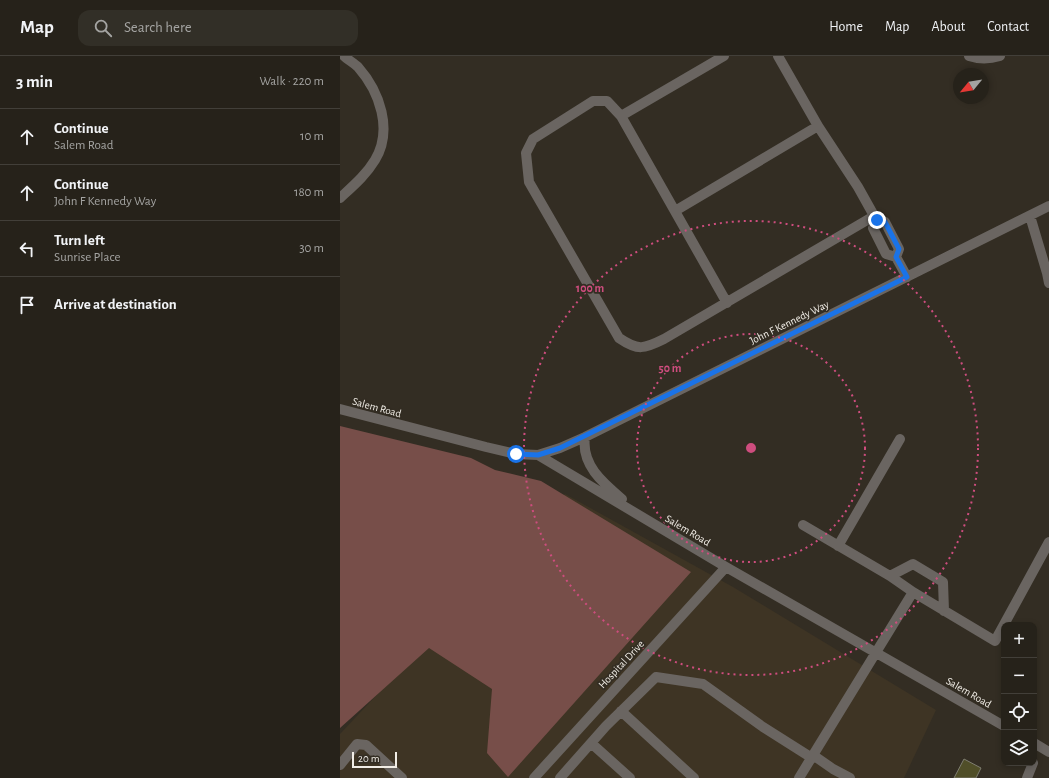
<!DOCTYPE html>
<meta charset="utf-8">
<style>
body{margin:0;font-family:"Alegreya Sans",sans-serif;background:#322f27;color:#f1f3f6}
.controls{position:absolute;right:12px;bottom:12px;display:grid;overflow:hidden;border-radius:8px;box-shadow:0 2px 6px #0003}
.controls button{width:36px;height:36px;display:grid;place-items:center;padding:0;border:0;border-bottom:1px solid #423f39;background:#26221a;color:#f1f3f6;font:20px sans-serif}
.compass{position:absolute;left:613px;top:12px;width:36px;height:36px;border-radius:50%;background:#26221a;box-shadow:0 2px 6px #0003;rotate:240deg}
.scale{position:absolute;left:12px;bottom:10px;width:45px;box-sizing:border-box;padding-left:4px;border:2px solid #f1ede6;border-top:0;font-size:11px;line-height:14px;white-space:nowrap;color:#f1ede6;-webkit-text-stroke:3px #332d23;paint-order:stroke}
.stop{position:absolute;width:12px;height:12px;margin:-9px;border:3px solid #1a73e8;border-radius:50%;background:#fff}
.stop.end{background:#1a73e8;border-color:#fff;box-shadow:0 1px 4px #0008}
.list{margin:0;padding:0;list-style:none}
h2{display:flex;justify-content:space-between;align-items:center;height:52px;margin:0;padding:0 16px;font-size:17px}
h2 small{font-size:13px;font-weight:400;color:#a4a4a2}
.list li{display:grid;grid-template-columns:26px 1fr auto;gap:12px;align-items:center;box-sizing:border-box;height:56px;padding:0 16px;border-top:1px solid #423f39}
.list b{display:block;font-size:15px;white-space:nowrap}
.list p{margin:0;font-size:13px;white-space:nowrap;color:#a4a4a2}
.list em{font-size:13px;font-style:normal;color:#a4a4a2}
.icon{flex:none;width:22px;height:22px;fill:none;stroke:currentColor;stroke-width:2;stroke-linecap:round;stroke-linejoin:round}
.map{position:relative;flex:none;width:709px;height:722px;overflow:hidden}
header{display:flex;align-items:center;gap:24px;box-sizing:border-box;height:56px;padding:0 20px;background:#26221a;border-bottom:1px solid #423f39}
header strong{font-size:19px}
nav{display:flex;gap:22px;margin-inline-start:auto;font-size:14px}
.search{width:280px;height:36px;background:#322f27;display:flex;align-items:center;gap:10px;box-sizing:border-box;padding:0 14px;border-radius:12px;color:#a4a4a2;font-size:15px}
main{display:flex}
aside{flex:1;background:#26221a}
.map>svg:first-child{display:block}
</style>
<header>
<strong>Map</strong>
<div class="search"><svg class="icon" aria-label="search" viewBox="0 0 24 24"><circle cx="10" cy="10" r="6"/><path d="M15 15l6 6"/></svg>Search here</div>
<nav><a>Home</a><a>Map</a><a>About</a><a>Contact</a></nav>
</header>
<main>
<aside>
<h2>3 min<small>Walk · 220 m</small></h2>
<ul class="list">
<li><svg class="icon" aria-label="ahead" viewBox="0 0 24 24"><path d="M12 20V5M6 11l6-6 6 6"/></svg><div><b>Continue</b><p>Salem Road</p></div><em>10 m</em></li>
<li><svg class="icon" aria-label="ahead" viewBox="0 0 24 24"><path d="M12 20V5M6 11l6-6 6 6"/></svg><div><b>Continue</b><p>John F Kennedy Way</p></div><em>180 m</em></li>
<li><svg class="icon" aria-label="left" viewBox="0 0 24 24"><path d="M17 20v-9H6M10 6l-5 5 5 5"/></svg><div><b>Turn left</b><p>Sunrise Place</p></div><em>30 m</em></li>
<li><svg class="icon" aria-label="arrive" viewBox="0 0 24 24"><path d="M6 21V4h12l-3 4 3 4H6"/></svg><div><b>Arrive at destination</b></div></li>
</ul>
</aside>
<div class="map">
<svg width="709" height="722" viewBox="0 0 709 722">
<rect width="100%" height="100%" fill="#332d23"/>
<path fill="#3e3424" d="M 225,438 L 393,531 L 596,654 L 564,722 L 0,722 L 0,678 Z"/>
<path fill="#774e49" d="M 0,370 L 131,402 L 155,414 L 201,425 L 351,516 L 168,721 L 147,697 L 152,633 L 89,592 L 0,672 Z"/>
<path fill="#504e28" stroke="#7e7d70" d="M 624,703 L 641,712 L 636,722 L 614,722 Z"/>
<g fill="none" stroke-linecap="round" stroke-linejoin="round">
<path stroke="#6a6561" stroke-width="10" d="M 384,0 L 281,60 L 267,45 L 253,45 L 193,83 L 186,97 L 189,126 L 279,282 C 298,295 304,293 324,283 L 534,160
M 438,0 L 478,70 L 518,131 L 537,165
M 629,0 C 638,3 650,3 660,0
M 281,60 L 387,247
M 0,142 C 13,130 26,119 35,104 C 53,74 40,36 18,11 C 14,7 8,4 4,0
M 335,155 L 478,70
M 690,160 L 707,217 L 709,217
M 537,165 L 545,166 L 559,193 L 556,201 L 567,221
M 537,165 L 533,172 L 546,198 L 556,201
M 707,217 L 709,227
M 0,353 L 146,391 L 176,398 L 198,399 L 386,511 L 664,670
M 245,381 C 241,409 263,427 282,443
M 198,399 L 220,392 L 245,381 L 709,150
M 463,469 L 550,520 L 573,536
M 498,490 L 560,383
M 550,520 L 573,508 L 603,526 L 604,555
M 281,655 L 354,722
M 251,687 L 290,722
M 694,687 L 709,696
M 473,699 L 493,713 L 510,722
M 0,709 L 17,688 L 26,689 L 62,722
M 194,722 L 386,511
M 220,722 L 266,670 L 316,621 L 363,628 L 423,671 L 472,702
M 459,722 L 573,536 L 655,585 L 709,486
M 687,722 L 693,707"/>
</g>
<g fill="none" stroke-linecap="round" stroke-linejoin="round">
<path stroke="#1a73e8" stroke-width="5" d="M 176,398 L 198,399 L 220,392 L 567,221 L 556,201 L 559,193 L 545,166 L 537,164"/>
</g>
<g fill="none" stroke="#ce4d7e" stroke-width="2" stroke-dasharray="2 4">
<circle cx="411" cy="392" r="114"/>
<circle cx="411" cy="392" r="227"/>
</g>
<g text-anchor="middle" stroke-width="3.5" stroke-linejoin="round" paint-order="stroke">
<g font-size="11" fill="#f1ede6" stroke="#332d23">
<text transform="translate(449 266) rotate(-26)" y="4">John F Kennedy Way</text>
<text transform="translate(37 351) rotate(15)" y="4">Salem Road</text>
<text transform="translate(348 474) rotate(31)" y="4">Salem Road</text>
<text transform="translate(281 608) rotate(-47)" y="4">Hospital Drive</text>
<text transform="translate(629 636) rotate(30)" y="4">Salem Road</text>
</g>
</g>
<circle cx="411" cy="392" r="6" fill="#ce4d7e" stroke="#332d23" stroke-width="2"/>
<g font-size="12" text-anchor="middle" font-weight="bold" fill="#ce4d7e" stroke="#332d23" stroke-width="3.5" stroke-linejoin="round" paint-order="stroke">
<text x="250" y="236">100 m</text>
<text x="330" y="316">50 m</text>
</g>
</svg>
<div class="controls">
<button>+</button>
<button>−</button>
<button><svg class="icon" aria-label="locate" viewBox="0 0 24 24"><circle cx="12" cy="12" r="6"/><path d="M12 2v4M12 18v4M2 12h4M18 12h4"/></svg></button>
<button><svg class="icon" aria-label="layers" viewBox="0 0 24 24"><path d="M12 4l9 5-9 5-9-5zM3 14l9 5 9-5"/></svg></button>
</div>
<svg class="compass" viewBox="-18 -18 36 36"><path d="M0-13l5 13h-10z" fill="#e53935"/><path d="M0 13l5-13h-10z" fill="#a4a4a2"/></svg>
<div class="scale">20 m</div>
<div class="stop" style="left:176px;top:398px"></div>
<div class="stop end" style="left:537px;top:164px"></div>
</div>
</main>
